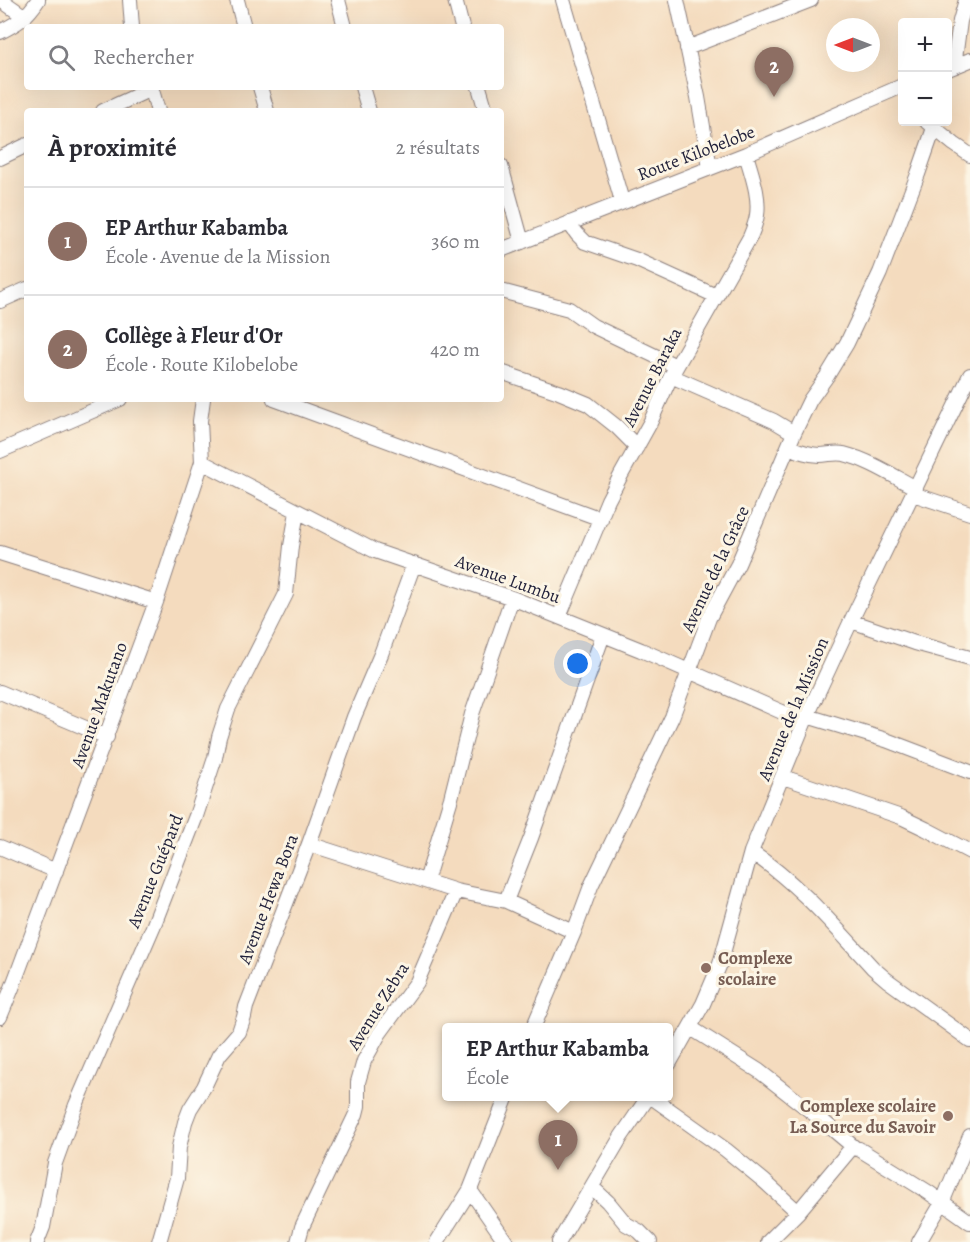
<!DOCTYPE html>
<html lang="fr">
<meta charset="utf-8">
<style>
body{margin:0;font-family:Alegreya,serif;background:#f7f7f7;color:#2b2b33}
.controls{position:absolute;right:18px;top:18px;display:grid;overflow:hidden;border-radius:6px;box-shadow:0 6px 24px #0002}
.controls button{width:54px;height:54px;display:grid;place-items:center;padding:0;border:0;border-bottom:2px solid #e1e1e2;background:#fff;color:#2b2b33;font:30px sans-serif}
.compass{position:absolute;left:826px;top:18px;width:54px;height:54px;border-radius:50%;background:#fff;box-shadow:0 6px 24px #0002;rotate:270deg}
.you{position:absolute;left:578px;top:664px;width:21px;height:21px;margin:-15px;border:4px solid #fff;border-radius:50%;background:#1a73e8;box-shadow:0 0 0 9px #1a73e833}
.badge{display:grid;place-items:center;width:39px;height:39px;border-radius:50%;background:#c8321e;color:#fff;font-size:20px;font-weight:700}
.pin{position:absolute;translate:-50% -50px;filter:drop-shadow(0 2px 3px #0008)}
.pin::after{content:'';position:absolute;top:32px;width:21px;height:18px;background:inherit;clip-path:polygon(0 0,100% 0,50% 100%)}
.popup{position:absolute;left:442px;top:1023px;width:231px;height:78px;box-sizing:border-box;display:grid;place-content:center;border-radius:6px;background:#fff;filter:drop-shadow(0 2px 4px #0005);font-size:20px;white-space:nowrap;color:#7c7c81}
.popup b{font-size:22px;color:#2b2b33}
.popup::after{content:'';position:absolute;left:50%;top:100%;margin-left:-12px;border:12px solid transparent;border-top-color:#fff}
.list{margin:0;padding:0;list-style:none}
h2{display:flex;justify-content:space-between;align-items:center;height:78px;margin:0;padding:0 24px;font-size:26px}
h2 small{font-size:20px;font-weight:400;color:#7c7c81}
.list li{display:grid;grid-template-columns:39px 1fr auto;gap:18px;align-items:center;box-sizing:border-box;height:108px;padding:0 24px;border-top:2px solid #e1e1e2}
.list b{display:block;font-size:22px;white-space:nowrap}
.list p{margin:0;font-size:20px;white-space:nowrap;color:#7c7c81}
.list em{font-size:20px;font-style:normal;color:#7c7c81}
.icon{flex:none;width:33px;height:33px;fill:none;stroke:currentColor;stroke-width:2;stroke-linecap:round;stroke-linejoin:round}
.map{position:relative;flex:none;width:970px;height:1242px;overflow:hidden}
.search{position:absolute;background:#fff;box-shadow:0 6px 24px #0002;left:24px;top:24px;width:480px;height:66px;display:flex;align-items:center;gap:15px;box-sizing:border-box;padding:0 21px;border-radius:6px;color:#7c7c81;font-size:22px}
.panel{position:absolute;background:#fff;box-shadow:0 6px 24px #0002;left:24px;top:108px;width:480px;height:294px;border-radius:6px}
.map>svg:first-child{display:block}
</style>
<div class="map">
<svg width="970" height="1242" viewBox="0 0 970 1242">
<rect width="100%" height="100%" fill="#fcf5e5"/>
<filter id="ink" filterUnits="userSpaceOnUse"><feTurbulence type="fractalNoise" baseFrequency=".0167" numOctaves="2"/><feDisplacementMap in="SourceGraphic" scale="12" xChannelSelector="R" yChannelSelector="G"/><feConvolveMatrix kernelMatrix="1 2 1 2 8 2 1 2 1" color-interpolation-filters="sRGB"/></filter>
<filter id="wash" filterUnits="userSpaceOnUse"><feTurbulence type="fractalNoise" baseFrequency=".008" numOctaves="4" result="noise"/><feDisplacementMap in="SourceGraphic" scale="24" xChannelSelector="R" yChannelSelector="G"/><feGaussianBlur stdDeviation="1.35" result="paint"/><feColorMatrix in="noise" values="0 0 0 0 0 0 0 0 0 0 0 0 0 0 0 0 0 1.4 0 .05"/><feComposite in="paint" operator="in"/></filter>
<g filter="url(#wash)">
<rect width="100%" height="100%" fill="#f4dbbe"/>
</g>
<g filter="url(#ink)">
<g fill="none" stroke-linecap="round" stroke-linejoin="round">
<g stroke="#8b7e7c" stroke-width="16">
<path id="minor" d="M 1,0 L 25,17
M 130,0 L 132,27
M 237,0 L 244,27
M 338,0 L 345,27
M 455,0 L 462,27
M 563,0 L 622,201
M 677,0 L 698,97 L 710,168
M 0,32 C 18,23 27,17 38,0
M 687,48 L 811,0
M 954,66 L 960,21 L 966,0
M 948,69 L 970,60
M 151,87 L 158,111
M 260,87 L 267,111
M 362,87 L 369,111
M 479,87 L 486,111
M 103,111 L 151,89
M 927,122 L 954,144 L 970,155
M 0,158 L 27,145
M 501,166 L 522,242
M 569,223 L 577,234 L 585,242 L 637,260 L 716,296
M 501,250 L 746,154 L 902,86
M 501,291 L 569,309 L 593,326 L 676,366
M 0,301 L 27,289
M 501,372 L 559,392 L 588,404 L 617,427 L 637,447
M 671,376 L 774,421 L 794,433
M 274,399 L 601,519
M 789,447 C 799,451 809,455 820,455 C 828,455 835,452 844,454 C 869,460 893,476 916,488
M 0,451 L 120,399
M 202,462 L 375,551 L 512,598 L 559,617 L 641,650 L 782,712 L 795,716 L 807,716 L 886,740 L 970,772
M 913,494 L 970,513
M 0,553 L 156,602
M 559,617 L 608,500 L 621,475 L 650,423 L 671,376 L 750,237 C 753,230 756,222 757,215 C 760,195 751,173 746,154
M 851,621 L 915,643 L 970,658
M 0,692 L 107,737
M 783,777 L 901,817 L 926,829 L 970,852
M 309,844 L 456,891 L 506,901 L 574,932
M 0,847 L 56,871
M 751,852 C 798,883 835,927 873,968 L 887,980 L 970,1040
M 426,881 L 451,798 L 472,714 L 512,598
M 506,901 L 531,838 L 603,635
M 0,1017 L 12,988 L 156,602 L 202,462 L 200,421 L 203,399
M 533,1028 L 574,932 L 591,886 L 672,717 L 709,618 L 738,564 L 794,433 L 810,400 L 827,376 L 847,343 L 880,273 L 918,174 L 934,128
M 691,1028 L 759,1071 L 818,1117 L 855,1148
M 669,1064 L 703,1004 L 720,964 L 751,852 L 807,716 L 851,621 L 970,375
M 650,1096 L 726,1150 L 764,1181 L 798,1212
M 592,1187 L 608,1202 L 626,1224 L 639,1231 L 650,1242
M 470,1190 L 506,1242
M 37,1242 L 43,1227 L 55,1163 L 76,1105 L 153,927 L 196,816 L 215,758 L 219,737 L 228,709 L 286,594 L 291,546 L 297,512
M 159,1242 L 177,1178 L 179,1147 L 185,1122 L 190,1109 L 204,1087 L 219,1055 L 239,1032 L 244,1017 L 246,1007 L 309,844 L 354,717 L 381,654 L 414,564
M 298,1242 L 302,1227 L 356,1114 L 358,1106 L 358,1082 L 364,1061 L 379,1034 L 417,982 L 456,891
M 437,1242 L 470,1190 L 507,1096
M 559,1242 L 621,1137 L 649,1096
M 768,1242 L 798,1212 L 849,1151 L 853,1148 L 859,1149 L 928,1192 L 970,1222
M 919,1242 L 942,1203 L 970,1136"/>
</g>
<use href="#minor" stroke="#fff" stroke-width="14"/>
</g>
</g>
<g fill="#8d6e63" stroke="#fcf5e5" stroke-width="2">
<circle cx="706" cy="968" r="6"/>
<circle cx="948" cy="1116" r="6"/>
</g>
<g text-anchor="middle" stroke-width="6" stroke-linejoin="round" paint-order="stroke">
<g font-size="18" fill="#22223b" stroke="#fcf5e5">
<text transform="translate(696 153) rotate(-21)" y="6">Route Kilobelobe</text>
<text transform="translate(652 377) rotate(-63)" y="6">Avenue Baraka</text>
<text transform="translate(715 569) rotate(-65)" y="6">Avenue de la Grâce</text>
<text transform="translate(508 579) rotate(20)" y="6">Avenue Lumbu</text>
<text transform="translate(99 705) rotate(-70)" y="6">Avenue Makutano</text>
<text transform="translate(793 709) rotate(-67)" y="6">Avenue de la Mission</text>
<text transform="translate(155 871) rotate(-68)" y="6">Avenue Guépard</text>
<text transform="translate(268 899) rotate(-69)" y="6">Avenue Hewa Bora</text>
<text transform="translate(378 1006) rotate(-58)" y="6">Avenue Zebra</text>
</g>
<g font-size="18" font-weight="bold" fill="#785e54" stroke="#fcf5e5" text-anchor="start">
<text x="718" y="964">Complexe<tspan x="718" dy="21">scolaire</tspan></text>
<text x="936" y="1112" text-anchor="end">Complexe scolaire<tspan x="936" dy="21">La Source du Savoir</tspan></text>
</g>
</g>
</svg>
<div class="controls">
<button>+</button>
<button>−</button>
</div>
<svg class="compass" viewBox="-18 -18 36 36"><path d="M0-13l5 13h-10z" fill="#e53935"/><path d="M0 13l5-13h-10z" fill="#7c7c81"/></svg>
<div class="you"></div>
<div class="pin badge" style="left:558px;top:1170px;background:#8d6e63">1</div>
<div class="popup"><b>EP Arthur Kabamba</b>École</div>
<div class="pin badge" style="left:774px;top:97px;background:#8d6e63">2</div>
<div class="search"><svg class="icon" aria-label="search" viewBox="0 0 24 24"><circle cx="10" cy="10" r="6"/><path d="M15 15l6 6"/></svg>Rechercher</div>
<section class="panel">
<h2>À proximité<small>2 résultats</small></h2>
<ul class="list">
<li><span class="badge" style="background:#8d6e63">1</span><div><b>EP Arthur Kabamba</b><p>École · Avenue de la Mission</p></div><em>360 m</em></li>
<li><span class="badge" style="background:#8d6e63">2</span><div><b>Collège à Fleur d'Or</b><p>École · Route Kilobelobe</p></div><em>420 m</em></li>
</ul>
</section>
</div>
